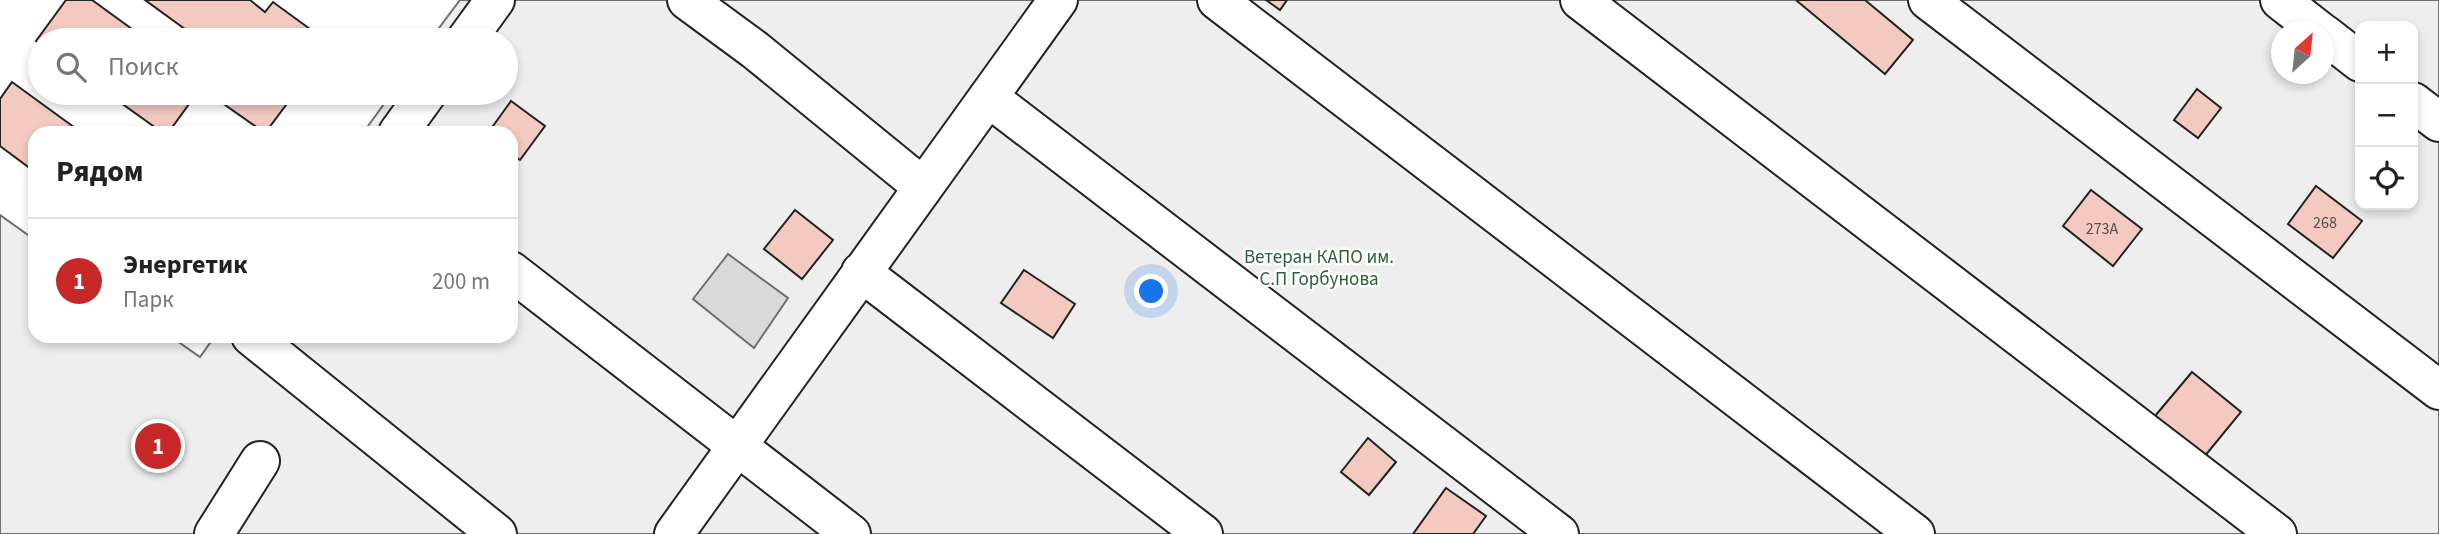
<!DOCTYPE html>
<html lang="ru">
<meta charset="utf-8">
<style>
body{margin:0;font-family:"Source Sans 3",sans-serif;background:#f6f6f6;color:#222}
.controls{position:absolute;right:21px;top:21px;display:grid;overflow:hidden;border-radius:14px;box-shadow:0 4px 10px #0003}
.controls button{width:63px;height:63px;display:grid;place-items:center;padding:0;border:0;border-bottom:2px solid #e0e0e0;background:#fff;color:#222;font:35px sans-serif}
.compass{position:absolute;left:2271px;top:21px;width:63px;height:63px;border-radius:50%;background:#fff;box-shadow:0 4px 10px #0003;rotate:27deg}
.you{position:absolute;left:1152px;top:292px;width:24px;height:24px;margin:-18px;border:5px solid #fff;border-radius:50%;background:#1a73e8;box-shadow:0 0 0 10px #1a73e833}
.badge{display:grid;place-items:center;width:46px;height:46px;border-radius:50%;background:#c62828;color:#fff;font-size:23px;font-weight:700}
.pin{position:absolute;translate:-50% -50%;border:4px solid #fff;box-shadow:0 2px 7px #0006}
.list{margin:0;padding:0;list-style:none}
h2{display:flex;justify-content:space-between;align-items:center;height:91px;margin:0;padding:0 28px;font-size:30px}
h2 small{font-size:23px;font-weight:400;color:#767676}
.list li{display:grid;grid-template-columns:46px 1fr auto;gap:21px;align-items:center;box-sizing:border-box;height:126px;padding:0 28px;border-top:2px solid #e0e0e0}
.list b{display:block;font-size:26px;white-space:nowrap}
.list p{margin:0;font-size:23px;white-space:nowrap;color:#767676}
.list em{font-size:23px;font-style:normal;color:#767676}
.icon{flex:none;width:38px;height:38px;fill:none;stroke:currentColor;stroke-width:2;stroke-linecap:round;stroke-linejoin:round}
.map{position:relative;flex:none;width:2439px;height:534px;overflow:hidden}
.search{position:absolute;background:#fff;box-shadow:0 4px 10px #0003;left:28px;top:28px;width:490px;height:77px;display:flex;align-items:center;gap:18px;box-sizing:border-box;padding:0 24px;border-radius:38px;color:#767676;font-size:26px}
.panel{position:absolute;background:#fff;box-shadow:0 4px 10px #0003;left:28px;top:126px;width:490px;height:217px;border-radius:21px}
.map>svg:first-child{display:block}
</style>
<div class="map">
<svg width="2439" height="534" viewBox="0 0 2439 534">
<rect width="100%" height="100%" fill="#fff"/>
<path fill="#eee" stroke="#6f6f6f" stroke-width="2" fill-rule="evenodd" d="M 460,0 L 2439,0 L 2439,534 L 0,534 L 0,215 L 35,240 L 35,336 L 170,336 L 200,357 L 215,336 L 511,336 L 511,133 L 363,133 L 392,93 L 506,93 L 506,40 L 430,40 ZM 2360,26 L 2413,26 L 2413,205 L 2360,205 ZM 2282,32 L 2324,32 L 2324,74 L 2282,74 Z"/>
<path fill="#d9d9d9" stroke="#6f6f6f" stroke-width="2" d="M 728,254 L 788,298 L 754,348 L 693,299 Z"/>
<path fill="#f3c9c0" stroke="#222" stroke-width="2" d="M 66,0 L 92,0 L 147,40 L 40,40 L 40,44 L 36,41 Z
M 145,0 L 250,0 L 265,12 L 273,2 L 325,40 L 200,40 Z
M 1266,0 L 1287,0 L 1280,10 Z
M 1798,0 L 1865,0 L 1913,40 L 1885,74 L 1797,1 Z
M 12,82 L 82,133 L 35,133 L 35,172 L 0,146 L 0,99 Z
M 2197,89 L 2221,108 L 2198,138 L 2174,120 Z
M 107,93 L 197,93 L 168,133 L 163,133 Z
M 208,93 L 295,93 L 265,133 Z
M 511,101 L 545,126 L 520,160 L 511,154 L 511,133 L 488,133 Z
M 2316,186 L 2362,221 L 2333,258 L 2288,224 Z
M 2091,190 L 2142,229 L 2113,266 L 2063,226 Z
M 795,210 L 833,240 L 802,279 L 764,249 Z
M 1024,270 L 1075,304 L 1053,338 L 1001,303 Z
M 2192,372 L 2241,412 L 2204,457 L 2155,416 Z
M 1368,438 L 1396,462 L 1369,495 L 1341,472 Z
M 1446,488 L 1486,516 L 1473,534 L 1413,534 Z"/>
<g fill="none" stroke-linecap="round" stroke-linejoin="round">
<g stroke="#222" stroke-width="42">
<path id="minor" d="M 687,0 L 755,50 L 923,187
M 1217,0 L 1915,534
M 1580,0 L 2277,534
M 1928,0 L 2439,390
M 2280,0 L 2321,32
M 2324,34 L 2360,62
M 466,40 L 495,0
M 988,97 L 1559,534
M 2413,102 L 2439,122
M 398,133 L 427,93
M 511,271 L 851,534
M 861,272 L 1203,534
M 251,336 L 497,534
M 214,534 L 260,461
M 674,534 L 1058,0"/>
</g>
<use href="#minor" stroke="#fff" stroke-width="38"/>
</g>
<g text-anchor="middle" stroke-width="5" stroke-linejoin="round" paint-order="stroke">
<g font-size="16" fill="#564c4a">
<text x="2325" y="228">268</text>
<text x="2102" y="234">273А</text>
</g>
<g font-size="19" fill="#2f5e38" stroke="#fff">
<text x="1319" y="263">Ветеран КАПО им.<tspan x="1319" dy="22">С.П Горбунова</tspan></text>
</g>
</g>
</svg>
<div class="controls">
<button>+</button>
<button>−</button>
<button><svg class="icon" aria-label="locate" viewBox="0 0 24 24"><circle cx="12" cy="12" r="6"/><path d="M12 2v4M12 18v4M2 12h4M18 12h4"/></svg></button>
</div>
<svg class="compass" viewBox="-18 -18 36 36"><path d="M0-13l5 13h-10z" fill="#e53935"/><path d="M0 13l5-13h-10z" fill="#767676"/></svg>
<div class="you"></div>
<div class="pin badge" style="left:158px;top:446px">1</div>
<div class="search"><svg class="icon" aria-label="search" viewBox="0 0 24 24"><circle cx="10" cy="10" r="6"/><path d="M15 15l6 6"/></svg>Поиск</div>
<section class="panel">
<h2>Рядом<small></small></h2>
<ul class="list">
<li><span class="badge">1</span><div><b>Энергетик</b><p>Парк</p></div><em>200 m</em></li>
</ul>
</section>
</div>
